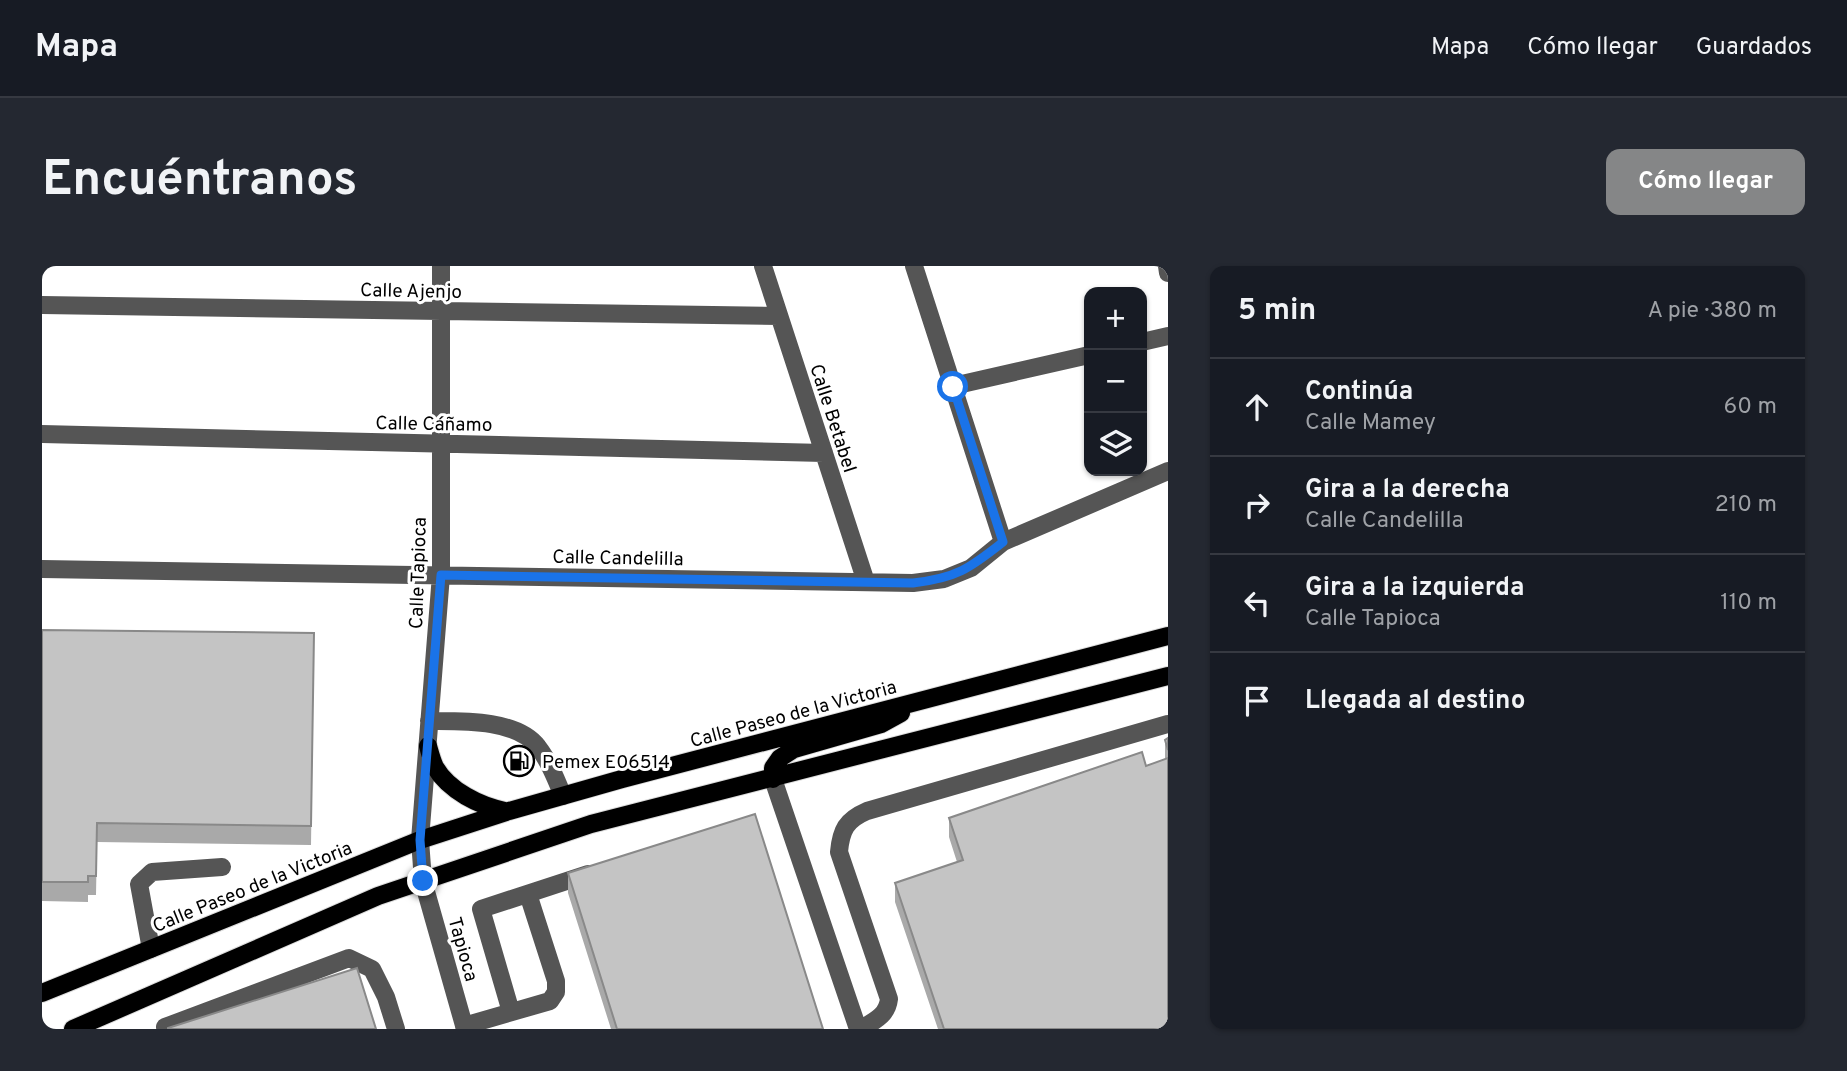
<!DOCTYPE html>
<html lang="es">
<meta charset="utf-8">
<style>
body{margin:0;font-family:Overpass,sans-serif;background:#242831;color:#f1f3f6}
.controls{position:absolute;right:21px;top:21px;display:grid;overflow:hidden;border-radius:14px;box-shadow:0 2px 5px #0004}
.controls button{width:63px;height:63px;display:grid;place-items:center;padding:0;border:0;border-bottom:2px solid #363941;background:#171b24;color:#f1f3f6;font:35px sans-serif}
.stop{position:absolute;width:21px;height:21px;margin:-16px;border:5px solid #1a73e8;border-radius:50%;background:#fff}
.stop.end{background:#1a73e8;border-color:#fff;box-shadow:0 2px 7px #0008}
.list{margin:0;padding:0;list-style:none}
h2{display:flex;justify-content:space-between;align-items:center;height:91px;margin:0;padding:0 28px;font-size:30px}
h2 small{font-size:23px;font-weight:400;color:#9ea1a6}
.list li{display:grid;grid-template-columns:46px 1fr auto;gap:21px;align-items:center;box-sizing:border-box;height:98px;padding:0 28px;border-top:2px solid #363941}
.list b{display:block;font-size:26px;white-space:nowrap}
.list p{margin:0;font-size:23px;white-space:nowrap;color:#9ea1a6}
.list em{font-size:23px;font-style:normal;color:#9ea1a6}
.icon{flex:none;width:38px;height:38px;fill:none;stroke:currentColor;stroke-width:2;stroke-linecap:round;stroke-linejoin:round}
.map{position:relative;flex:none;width:1126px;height:763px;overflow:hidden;border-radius:14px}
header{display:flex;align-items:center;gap:42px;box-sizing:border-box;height:98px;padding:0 35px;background:#171b24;border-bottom:2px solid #363941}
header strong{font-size:33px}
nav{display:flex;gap:38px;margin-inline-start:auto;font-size:24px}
.intro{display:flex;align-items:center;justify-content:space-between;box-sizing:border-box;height:168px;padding:0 42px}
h1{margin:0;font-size:49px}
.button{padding:18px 32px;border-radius:14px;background:#858687;color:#fff;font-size:24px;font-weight:700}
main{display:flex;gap:42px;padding:0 42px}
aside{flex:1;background:#171b24;border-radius:14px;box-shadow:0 2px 5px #0004}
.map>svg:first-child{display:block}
</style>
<header>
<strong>Mapa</strong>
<nav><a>Mapa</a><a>Cómo llegar</a><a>Guardados</a></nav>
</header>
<div class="intro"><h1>Encuéntranos</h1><a class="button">Cómo llegar</a></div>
<main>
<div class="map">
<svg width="1126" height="763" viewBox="0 0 1126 763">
<rect width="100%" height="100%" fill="#fff"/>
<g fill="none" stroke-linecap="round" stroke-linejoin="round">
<g stroke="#dbdbdb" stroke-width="20">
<path id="major" d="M 386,480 C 388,487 390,495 393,501 C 407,525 438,540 463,545
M 731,513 L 731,502 L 738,492 L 752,483 L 839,458 L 859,447
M 0,727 L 378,574 L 467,545 L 580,513 L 1126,370
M 31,763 L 336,630 L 549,558 L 1126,410"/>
</g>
<path stroke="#555" stroke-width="18" d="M 399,0 L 399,309 L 378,574 L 381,615 L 423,763
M 721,0 L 824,316
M 872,0 L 961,276
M 1125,0 L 1126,7
M 0,39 L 737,50
M 1100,76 L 1126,70
M 911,120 L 1047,89
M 0,168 L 782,187
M 0,303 L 871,317 L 902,313 L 929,302 L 961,276 L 1126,205
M 387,455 C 419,455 475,453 496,481 C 507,495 514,513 521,530
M 731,513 L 816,763
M 109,683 L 97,618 L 110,606 L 180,601
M 469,746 L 439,643 L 546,608
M 422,760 L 508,735 L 514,726 L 514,715 L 486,628
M 123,761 L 307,692 L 330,703 L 344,731 L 354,763
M 819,763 C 832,755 845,750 847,733 L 797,586 C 799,564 804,554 825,545 L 1126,458"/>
<use href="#major" stroke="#000" stroke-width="18"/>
</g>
<path fill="#a9a9a9" d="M 0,364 L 272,367 L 269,579 L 55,576 L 54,629 L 46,629 L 46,636 L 0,635 Z
M 1126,472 L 1126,763 L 896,763 L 853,636 L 853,617 L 915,596 L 907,571 L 907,552 L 1104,500 L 1123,493 L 1123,474 Z
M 526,607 L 781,763 L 569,763 L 526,627 Z"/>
<path fill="#c4c4c4" stroke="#898989" stroke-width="2" d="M 0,364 L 272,367 L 269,560 L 55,557 L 54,610 L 46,610 L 46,616 L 0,616 Z
M 1126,472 L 1126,484 L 1123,474 Z
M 1100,486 L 1104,500 L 1126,492 L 1126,763 L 902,763 L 853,617 L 921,594 L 907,552 Z
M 713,548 L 781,763 L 575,763 L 526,607 Z
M 315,702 L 334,763 L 126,763 L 126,762 Z"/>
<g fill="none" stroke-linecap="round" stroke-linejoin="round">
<path stroke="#1a73e8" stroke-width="9" d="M 381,615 L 378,574 L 399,309 L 871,317 C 914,312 927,303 961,276 L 911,121"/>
</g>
<defs>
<g id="fuel-ring" transform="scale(1.575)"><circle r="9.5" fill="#fff" stroke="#000" stroke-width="1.5"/><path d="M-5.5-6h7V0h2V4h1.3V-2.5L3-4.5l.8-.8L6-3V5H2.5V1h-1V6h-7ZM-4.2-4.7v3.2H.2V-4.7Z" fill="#000"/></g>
</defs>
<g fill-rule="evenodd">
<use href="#fuel-ring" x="477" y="495"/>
</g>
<g text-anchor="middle" stroke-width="6" stroke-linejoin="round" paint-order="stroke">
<g font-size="19" fill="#000" stroke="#fff">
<text transform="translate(369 24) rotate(1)" y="7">Calle Ajenjo</text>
<text transform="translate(792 152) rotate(72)" y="7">Calle Betabel</text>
<text transform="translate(392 157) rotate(1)" y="7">Calle Cáñamo</text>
<text transform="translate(576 291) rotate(1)" y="7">Calle Candelilla</text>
<text transform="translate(375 307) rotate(-88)" y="7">Calle Tapioca</text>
<text transform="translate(751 447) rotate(-15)" y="7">Calle Paseo de la Victoria</text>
<text transform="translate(210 620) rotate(-22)" y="7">Calle Paseo de la Victoria</text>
<text transform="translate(422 683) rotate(74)" y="7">Tapioca</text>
</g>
<g font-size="19" fill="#000" stroke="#fff" text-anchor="start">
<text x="500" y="502">Pemex E06514</text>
</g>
</g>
</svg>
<div class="controls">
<button>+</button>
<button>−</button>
<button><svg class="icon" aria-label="layers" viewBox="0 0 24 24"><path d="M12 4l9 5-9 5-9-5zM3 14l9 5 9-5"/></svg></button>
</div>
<div class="stop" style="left:911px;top:121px"></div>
<div class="stop end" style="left:381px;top:615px"></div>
</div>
<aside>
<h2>5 min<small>A pie · 380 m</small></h2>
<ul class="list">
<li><svg class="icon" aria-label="ahead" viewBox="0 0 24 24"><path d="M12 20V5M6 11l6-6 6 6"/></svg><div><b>Continúa</b><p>Calle Mamey</p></div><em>60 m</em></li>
<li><svg class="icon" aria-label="right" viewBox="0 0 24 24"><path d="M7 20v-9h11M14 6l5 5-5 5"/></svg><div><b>Gira a la derecha</b><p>Calle Candelilla</p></div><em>210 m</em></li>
<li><svg class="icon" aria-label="left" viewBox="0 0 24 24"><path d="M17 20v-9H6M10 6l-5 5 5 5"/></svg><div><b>Gira a la izquierda</b><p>Calle Tapioca</p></div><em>110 m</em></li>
<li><svg class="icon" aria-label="arrive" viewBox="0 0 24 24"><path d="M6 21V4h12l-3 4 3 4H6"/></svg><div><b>Llegada al destino</b></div></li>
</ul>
</aside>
</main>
